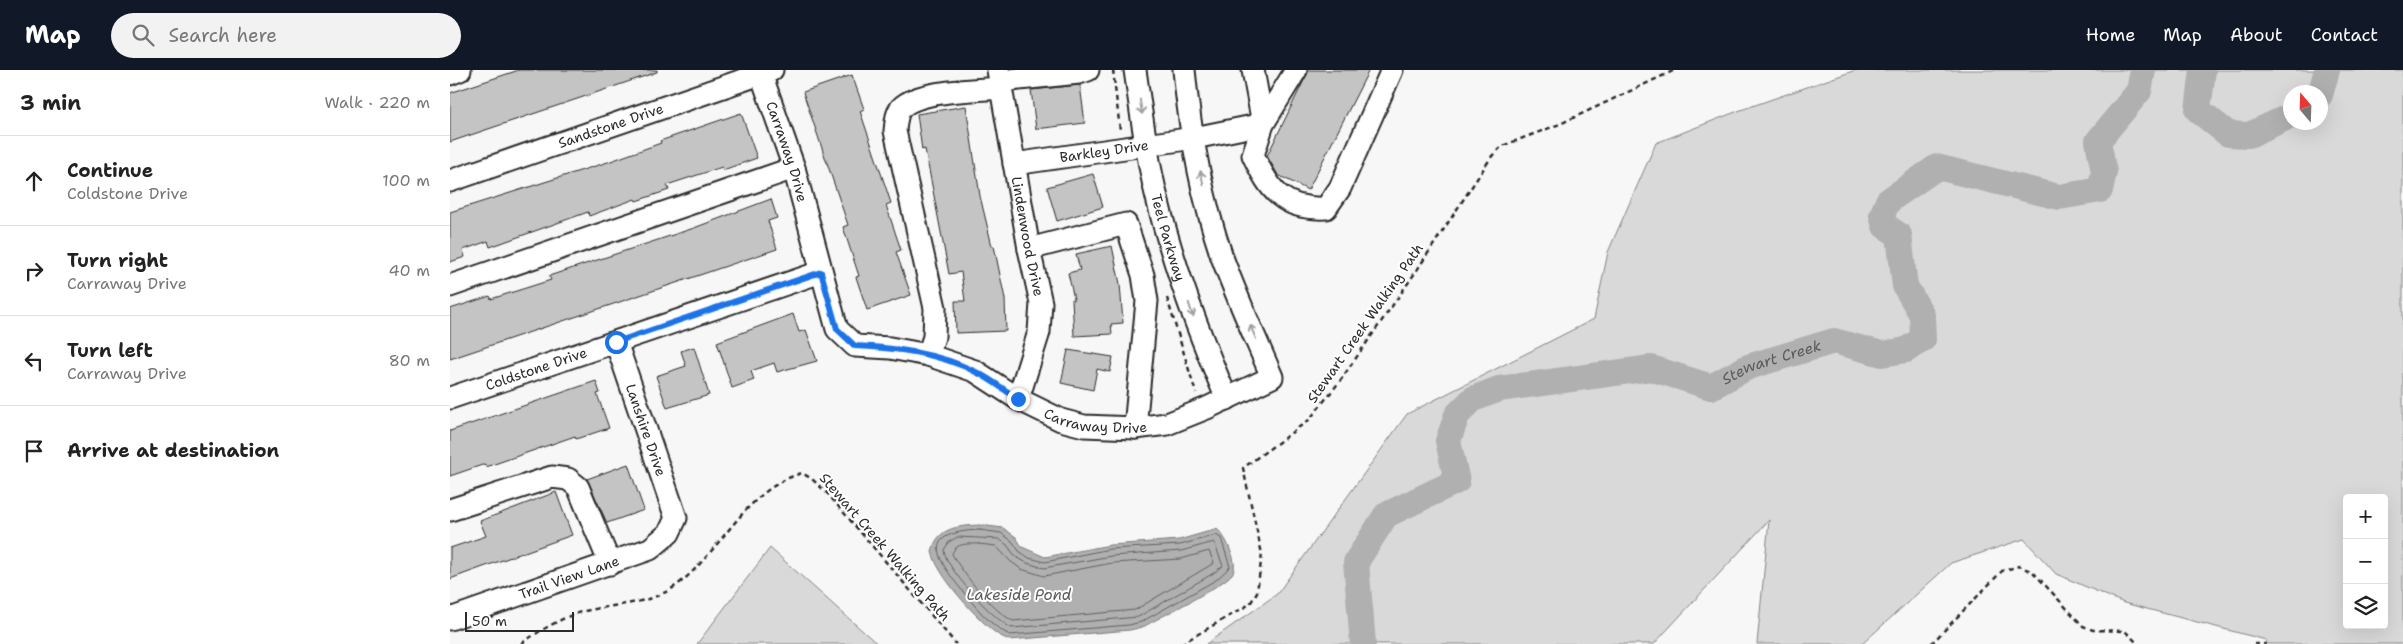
<!DOCTYPE html>
<meta charset="utf-8">
<style>
body{margin:0;font-family:"Shantell Sans",sans-serif;background:#f2f2f2;color:#222}
.controls{position:absolute;right:15px;bottom:15px;display:grid;overflow:hidden;border-radius:5px;box-shadow:0 5px 20px #0002}
.controls button{width:45px;height:45px;display:grid;place-items:center;padding:0;border:0;border-bottom:1px solid #e0e0e0;background:#fff;color:#222;font:25px sans-serif}
.compass{position:absolute;left:1833px;top:15px;width:45px;height:45px;border-radius:50%;background:#fff;box-shadow:0 5px 20px #0002;rotate:341deg}
.scale{position:absolute;left:15px;bottom:12px;width:109px;box-sizing:border-box;padding-left:5px;border:2px solid #2b2b2b;border-top:0;font-size:14px;line-height:18px;white-space:nowrap;color:#2b2b2b;-webkit-text-stroke:4px #fff;paint-order:stroke}
.stop{position:absolute;width:15px;height:15px;margin:-11px;border:4px solid #1a73e8;border-radius:50%;background:#fff}
.stop.end{background:#1a73e8;border-color:#fff;box-shadow:0 1px 5px #0008}
.list{margin:0;padding:0;list-style:none}
h2{display:flex;justify-content:space-between;align-items:center;height:65px;margin:0;padding:0 20px;font-size:21px}
h2 small{font-size:16px;font-weight:400;color:#767676}
.list li{display:grid;grid-template-columns:32px 1fr auto;gap:15px;align-items:center;box-sizing:border-box;height:90px;padding:0 20px;border-top:1px solid #e0e0e0}
.list b{display:block;font-size:19px;white-space:nowrap}
.list p{margin:0;font-size:16px;white-space:nowrap;color:#767676}
.list em{font-size:16px;font-style:normal;color:#767676}
.icon{flex:none;width:28px;height:28px;fill:none;stroke:currentColor;stroke-width:2;stroke-linecap:round;stroke-linejoin:round}
.map{position:relative;flex:none;width:1953px;height:574px;overflow:hidden}
header{display:flex;align-items:center;gap:30px;box-sizing:border-box;height:70px;padding:0 25px;background:#111827;color:#fff}
header strong{font-size:24px}
nav{display:flex;gap:28px;margin-inline-start:auto;font-size:18px}
.search{width:350px;height:45px;background:#f2f2f2;display:flex;align-items:center;gap:12px;box-sizing:border-box;padding:0 18px;border-radius:28px;color:#767676;font-size:19px}
main{display:flex}
aside{flex:1;background:#fff}
.map>svg:first-child{display:block}
</style>
<header>
<strong>Map</strong>
<div class="search"><svg class="icon" aria-label="search" viewBox="0 0 24 24"><circle cx="10" cy="10" r="6"/><path d="M15 15l6 6"/></svg>Search here</div>
<nav><a>Home</a><a>Map</a><a>About</a><a>Contact</a></nav>
</header>
<main>
<aside>
<h2>3 min<small>Walk · 220 m</small></h2>
<ul class="list">
<li><svg class="icon" aria-label="ahead" viewBox="0 0 24 24"><path d="M12 20V5M6 11l6-6 6 6"/></svg><div><b>Continue</b><p>Coldstone Drive</p></div><em>100 m</em></li>
<li><svg class="icon" aria-label="right" viewBox="0 0 24 24"><path d="M7 20v-9h11M14 6l5 5-5 5"/></svg><div><b>Turn right</b><p>Carraway Drive</p></div><em>40 m</em></li>
<li><svg class="icon" aria-label="left" viewBox="0 0 24 24"><path d="M17 20v-9H6M10 6l-5 5 5 5"/></svg><div><b>Turn left</b><p>Carraway Drive</p></div><em>80 m</em></li>
<li><svg class="icon" aria-label="arrive" viewBox="0 0 24 24"><path d="M6 21V4h12l-3 4 3 4H6"/></svg><div><b>Arrive at destination</b></div></li>
</ul>
</aside>
<div class="map">
<svg width="1953" height="574" viewBox="0 0 1953 574">
<rect width="100%" height="100%" fill="#f7f7f7"/>
<filter id="ink" filterUnits="userSpaceOnUse"><feTurbulence type="fractalNoise" baseFrequency=".02" numOctaves="2"/><feDisplacementMap in="SourceGraphic" scale="10" xChannelSelector="R" yChannelSelector="G"/><feConvolveMatrix kernelMatrix="1 2 1 2 8 2 1 2 1" color-interpolation-filters="sRGB"/></filter>
<g filter="url(#ink)">
<path fill="#d9d9d9" stroke="#828282" fill-rule="evenodd" d="M 1406,0 L 1953,0 L 1953,574 L 1817,574 L 1816,570 L 1674,533 L 1606,504 L 1574,469 L 1501,493 L 1412,574 L 1307,574 L 1319,450 L 1204,574 L 756,574 L 827,524 L 957,344 L 1144,249 L 1158,182 L 1206,73 L 1288,41 ZM 1840,22 L 1870,22 L 1870,52 L 1840,52 ZM 1897,428 L 1934,428 L 1934,555 L 1897,555 Z
M 320,478 L 424,571 L 428,574 L 247,574 Z"/>
<path fill="#b0b0b0" stroke="#7b7b7b" d="M 530,455 L 553,458 L 566,467 L 572,477 L 595,487 L 660,475 L 729,470 L 767,459 C 775,465 790,494 782,504 C 773,516 710,547 693,557 L 680,560 L 559,570 C 553,567 547,565 542,560 C 523,544 488,506 482,482 C 487,457 508,456 530,455 Z"/>
<g fill="none" stroke-linecap="round" stroke-linejoin="round">
<path stroke="#606060" stroke-width="1" d="M 530,460 L 551,463 L 562,471 L 569,481 L 579,488 L 595,492 L 660,479 L 730,475 L 766,465 L 771,468 L 780,497 L 766,510 L 691,552 L 679,555 L 560,565 C 539,555 525,536 510,518 C 482,483 474,462 530,460 Z
M 508,467 L 549,469 L 557,475 L 566,487 L 577,493 L 594,498 L 661,486 L 731,481 L 764,472 L 773,496 L 762,504 L 688,547 L 562,558 C 545,551 494,497 494,480 L 499,472 Z
M 529,474 L 546,476 L 560,491 L 571,499 L 594,506 L 662,493 L 731,489 L 759,481 L 764,493 L 685,540 L 563,551 C 543,541 513,504 502,484 C 506,472 519,474 529,474 Z"/>
<g stroke="#b0b0b0" stroke-width="26">
<path d="M 1753,0 L 1748,40 L 1778,64 L 1799,65 L 1840,46"/>
<path d="M 1870,25 L 1877,0"/>
<path id="s1" d="M 913,574 L 906,492 L 936,445 L 1007,411 L 998,371 L 1007,345 L 1023,329 L 1049,319 L 1201,298 L 1261,317 L 1298,297 L 1384,271 L 1432,284 L 1456,280 L 1473,269 L 1472,245 L 1455,216 L 1449,165 L 1435,156 L 1432,145 L 1438,131 L 1487,97 L 1609,127 L 1650,120 L 1654,102 L 1648,71 L 1689,21 L 1693,0"/>
</g>
</g>
<path fill="#c4c4c4" stroke="#2b2b2b" d="M 69,0 L 207,0 L 207,2 L 0,72 L 0,23 Z
M 859,0 L 919,0 L 858,120 L 828,105 L 817,86 Z
M 402,5 L 414,39 L 410,41 L 441,133 L 436,135 L 451,180 L 446,182 L 461,225 L 417,240 L 406,207 L 409,206 L 393,157 L 398,155 L 353,22 Z
M 630,15 L 635,53 L 586,59 L 581,20 Z
M 516,36 L 530,126 L 542,176 L 544,176 L 555,229 L 556,261 L 506,263 L 505,231 L 515,231 L 511,202 L 499,204 L 475,79 L 472,80 L 467,44 Z
M 291,43 L 307,88 L 273,100 L 272,97 L 217,115 L 219,120 L 186,131 L 185,129 L 139,146 L 138,142 L 40,177 L 38,171 L 13,180 L 15,187 L 0,192 L 0,142 L 158,92 L 211,73 L 210,71 Z
M 643,104 L 653,137 L 607,151 L 597,117 Z
M 321,129 L 327,148 L 318,151 L 327,179 L 0,289 L 0,239 L 40,226 L 41,229 L 101,210 L 99,206 L 244,158 Z
M 662,176 L 670,214 L 673,253 L 661,254 L 662,264 L 624,266 L 622,229 L 624,229 L 618,203 L 630,200 L 626,184 Z
M 343,244 L 349,262 L 356,260 L 367,291 L 327,302 L 324,293 L 301,301 L 304,310 L 282,318 L 267,272 Z
M 244,277 L 259,325 L 217,338 L 206,306 L 236,296 L 231,281 Z
M 618,280 L 663,287 L 660,302 L 647,299 L 643,320 L 611,313 Z
M 146,311 L 150,323 L 147,324 L 159,358 L 126,369 L 125,366 L 36,397 L 35,394 L 0,406 L 0,361 Z
M 178,394 L 194,440 L 157,453 L 137,409 Z
M 106,422 L 122,465 L 0,509 L 0,478 L 36,466 L 30,451 Z"/>
<g fill="none" stroke-linecap="round" stroke-linejoin="round">
<g stroke="#2b2b2b" stroke-width="25">
<g id="minor">
<path id="s2" d="M 548,0 L 579,179 L 591,233 L 589,262 L 568,329"/>
<path id="s3" d="M 685,0 C 691,41 696,84 706,124 C 723,195 748,262 777,329"/>
<path d="M 846,0 L 813,54 L 803,85 C 820,121 833,140 876,138 L 890,118 L 942,0"/>
<path d="M 0,4 L 10,0"/>
<path id="s4" d="M 311,4 L 344,98 L 387,259 L 405,276 L 440,278 L 478,285 L 525,301 L 568,329 L 611,350 L 634,356 L 685,358 L 717,354 L 757,338 L 822,307 C 805,267 787,228 772,187 C 752,128 740,62 734,0"/>
<path d="M 550,11 L 629,3 L 638,0"/>
<path id="s5" d="M 564,94 L 744,68 L 813,54 L 803,0"/>
<path id="s6" d="M 0,111 L 322,0"/>
<path d="M 579,179 L 676,154 L 693,205 L 697,231 L 685,358"/>
<path d="M 0,216 L 344,98"/>
<path d="M 478,285 L 484,267 L 485,238 L 445,61 C 446,53 446,44 451,38 C 468,20 527,20 551,18"/>
<path id="s7" d="M 0,328 L 371,202"/>
<path d="M 0,440 L 102,407 L 118,409 L 128,417 L 160,494"/>
<path id="s8" d="M 0,549 L 200,479 L 219,463 L 226,448 L 166,272"/>
</g>
</g>
<path stroke="#2b2b2b" stroke-width="2.5" stroke-dasharray="5 4" stroke-linecap="butt" d="M 663,0 L 670,60
M 717,228 L 746,323
M 71,574 C 87,562 116,545 135,541 C 170,533 204,535 232,511 C 274,476 297,419 352,403 L 362,409 L 377,423 L 506,574
M 731,574 L 800,534 L 807,522 L 812,484 L 793,398 L 859,350 L 890,311 L 965,203 L 1042,86 L 1052,76 L 1110,54 L 1225,0
M 1481,574 L 1552,501 L 1569,496 L 1583,502 L 1633,556 L 1643,560 L 1675,561 L 1688,574
M 1804,574 L 1816,574"/>
<use href="#minor" stroke="#fff" stroke-width="21"/>
</g>
<defs><path id="oneway-shaft" d="M-6 0H5M1.5-3L5.5 0L1.5 3" fill="none" stroke-width="1.6" stroke-linecap="round" stroke-linejoin="round" transform="scale(1.25)"/></defs>
<g stroke="#a0a0a0">
<use href="#oneway-shaft" transform="translate(691 37) rotate(81)"/>
<use href="#oneway-shaft" transform="translate(752 108) rotate(-102)"/>
<use href="#oneway-shaft" transform="translate(741 240) rotate(72)"/>
<use href="#oneway-shaft" transform="translate(803 262) rotate(-113)"/>
</g>
</g>
<g fill="none" stroke-linecap="round" stroke-linejoin="round" filter="url(#ink)">
<path stroke="#1a73e8" stroke-width="6" d="M 166,272 L 371,202 L 387,259 L 405,276 C 446,278 489,283 526,302 C 541,309 554,320 568,329"/>
</g>
<g text-anchor="middle" stroke-width="4" stroke-linejoin="round" paint-order="stroke">
<g font-size="14" fill="#2b2b2b" stroke="#fff">
<text dy="5" stroke="none"><textPath href="#s6" startOffset="170">Sandstone Drive</textPath></text>
<text dy="5" stroke="none"><textPath href="#s5" startOffset="91">Barkley Drive</textPath></text>
<text dy="5" stroke="none"><textPath href="#s4" startOffset="82">Carraway Drive</textPath></text>
<text dy="5" stroke="none"><textPath href="#s2" startOffset="169">Lindenwood Drive</textPath></text>
<text dy="5" stroke="none"><textPath href="#s3" startOffset="171">Teel Parkway</textPath></text>
<text transform="translate(915 253) rotate(-55)" y="5">Stewart Creek Walking Path</text>
<text dy="5" stroke="none"><textPath href="#s7" startOffset="91">Coldstone Drive</textPath></text>
<text dy="5" stroke="none"><textPath href="#s4" startOffset="548">Carraway Drive</textPath></text>
<text transform="translate(196 360) rotate(71)" y="5">Lanshire Drive</text>
<text transform="translate(435 477) rotate(49)" y="5">Stewart Creek Walking Path</text>
<text dy="5" stroke="none"><textPath href="#s8" startOffset="126">Trail View Lane</textPath></text>
</g>
<g font-size="15" font-style="italic" fill="#5a5a5a" stroke="#fff">
<text dy="5" stroke="none"><textPath href="#s1" startOffset="618">Stewart Creek</textPath></text>
<text x="569" y="530">Lakeside Pond</text>
</g>
</g>
</svg>
<div class="controls">
<button>+</button>
<button>−</button>
<button><svg class="icon" aria-label="layers" viewBox="0 0 24 24"><path d="M12 4l9 5-9 5-9-5zM3 14l9 5 9-5"/></svg></button>
</div>
<svg class="compass" viewBox="-18 -18 36 36"><path d="M0-13l5 13h-10z" fill="#e53935"/><path d="M0 13l5-13h-10z" fill="#767676"/></svg>
<div class="scale">50 m</div>
<div class="stop" style="left:166px;top:272px"></div>
<div class="stop end" style="left:568px;top:329px"></div>
</div>
</main>
